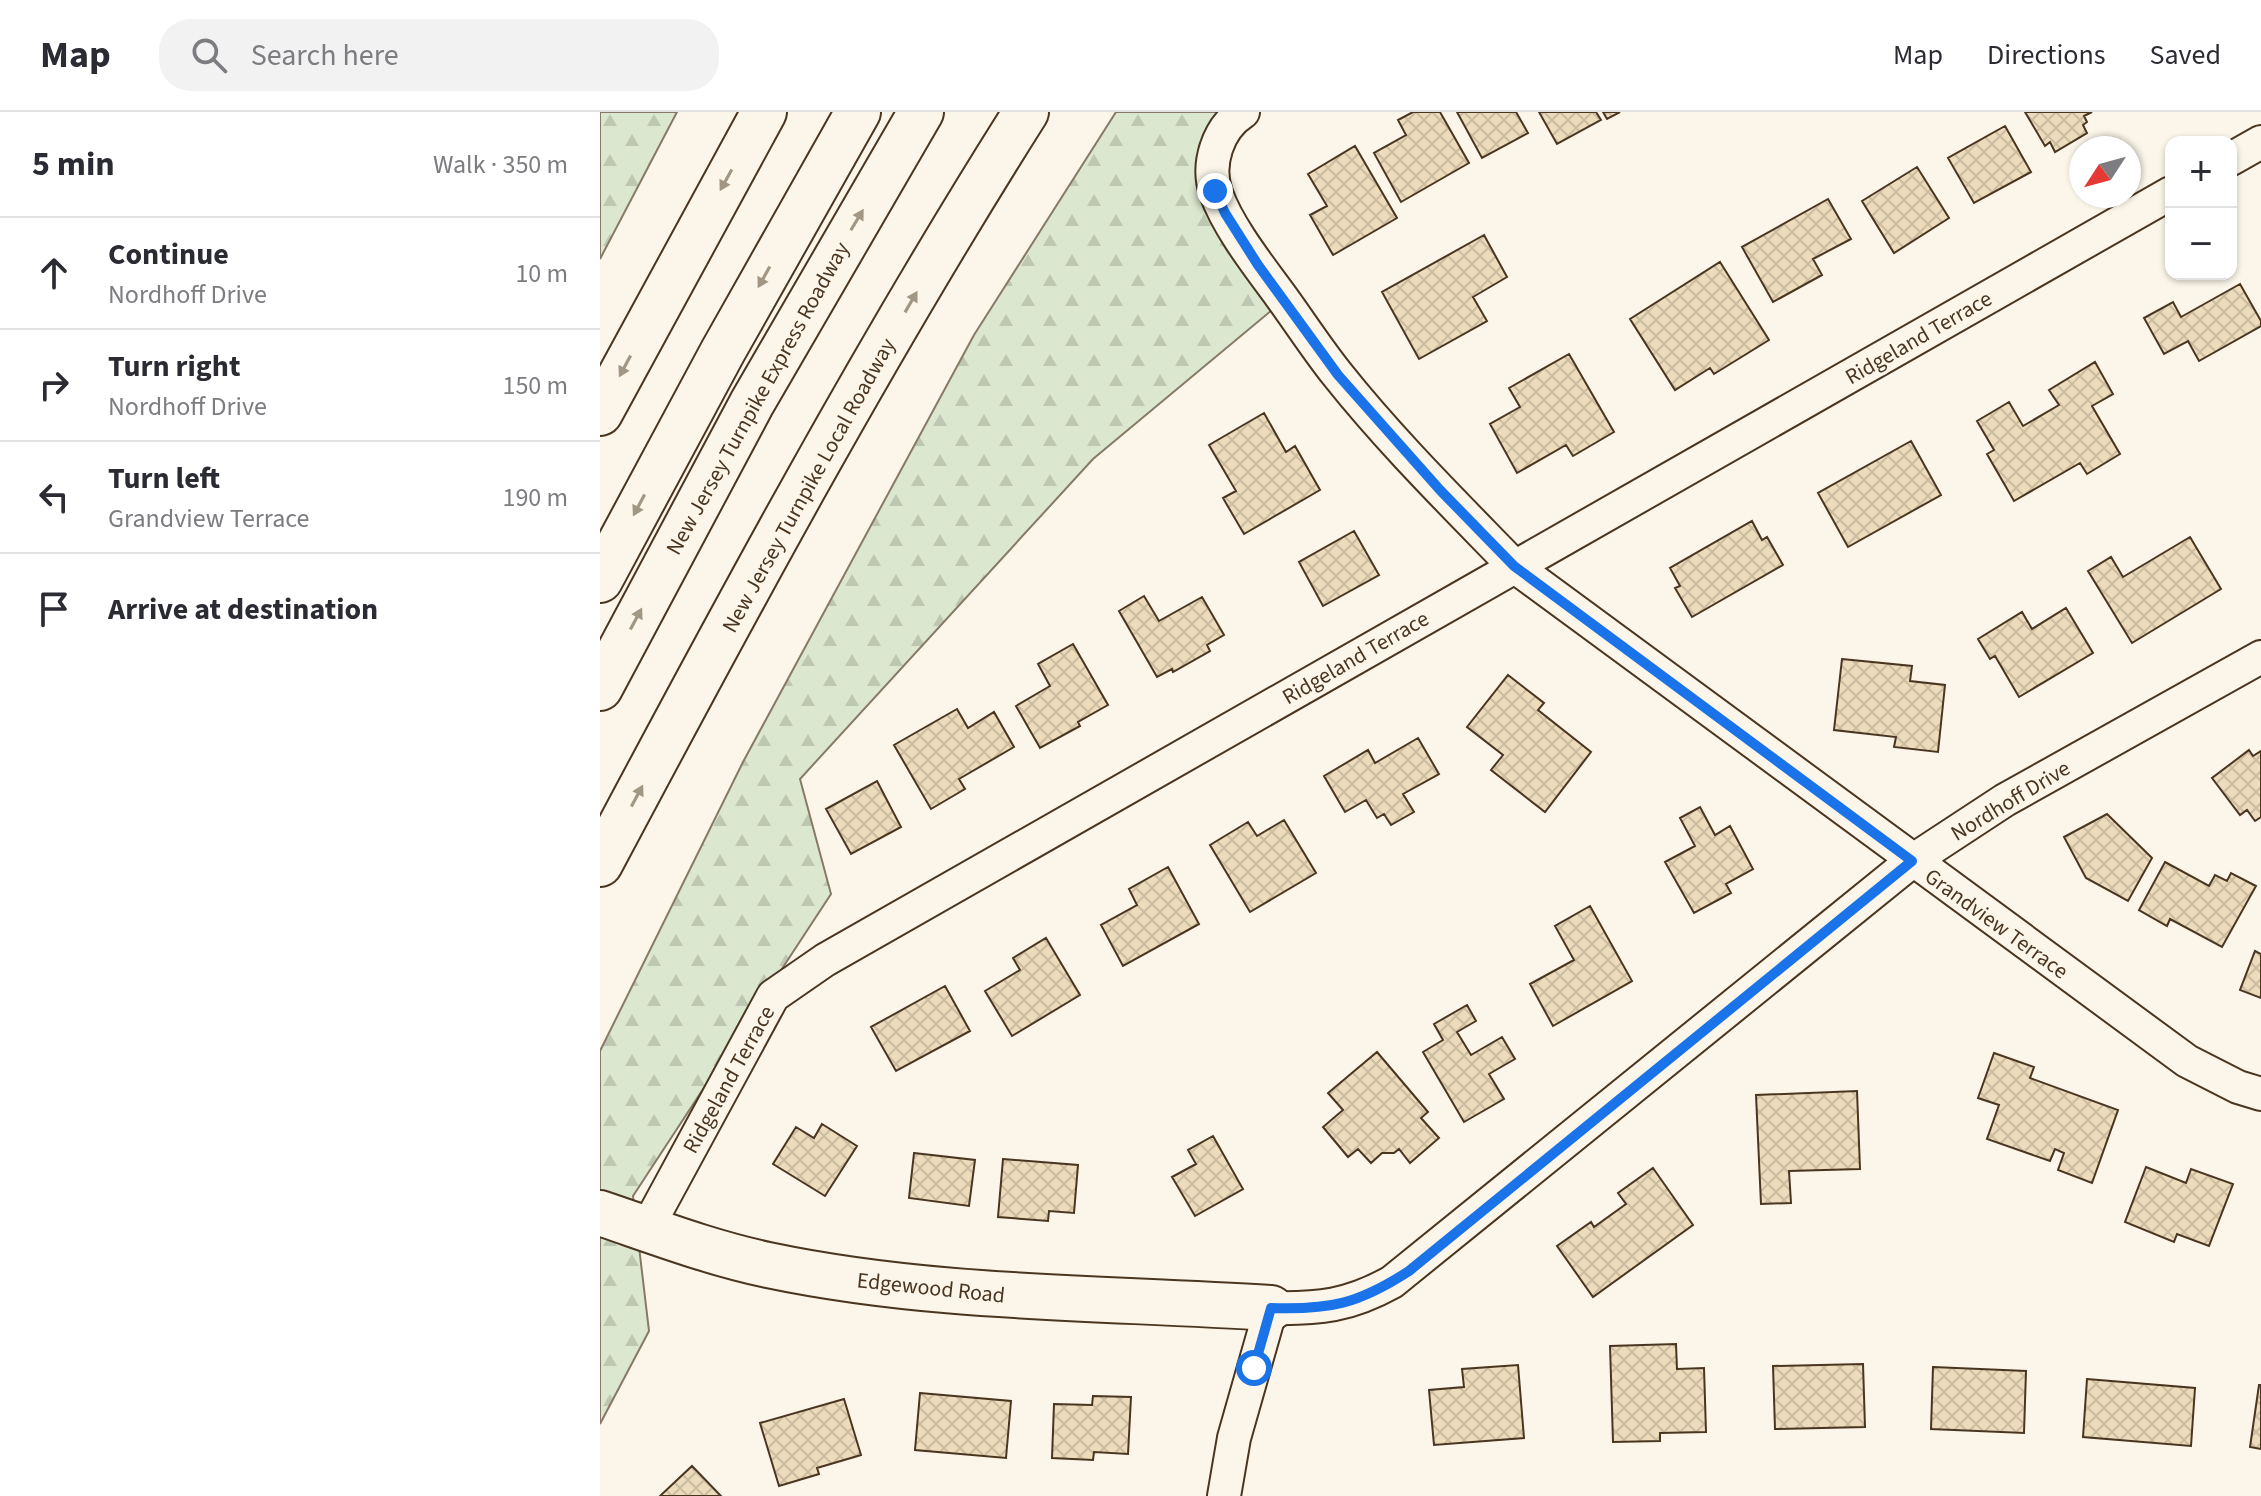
<!DOCTYPE html>
<meta charset="utf-8">
<style>
body{margin:0;font-family:"Source Sans 3",sans-serif;background:#f2f2f3;color:#2b2b33}
.controls{position:absolute;right:24px;top:24px;display:grid;overflow:hidden;border-radius:16px;box-shadow:0 2px 6px #0004}
.controls button{width:72px;height:72px;display:grid;place-items:center;padding:0;border:0;border-bottom:2px solid #e1e1e2;background:#fff;color:#2b2b33;font:40px sans-serif}
.compass{position:absolute;left:1469px;top:24px;width:72px;height:72px;border-radius:50%;background:#fff;box-shadow:0 2px 6px #0004;rotate:234deg}
.stop{position:absolute;width:24px;height:24px;margin:-18px;border:6px solid #1a73e8;border-radius:50%;background:#fff}
.stop.end{background:#1a73e8;border-color:#fff;box-shadow:0 2px 8px #0008}
.list{margin:0;padding:0;list-style:none}
h2{display:flex;justify-content:space-between;align-items:center;height:104px;margin:0;padding:0 32px;font-size:34px}
h2 small{font-size:26px;font-weight:400;color:#7c7c81}
.list li{display:grid;grid-template-columns:52px 1fr auto;gap:24px;align-items:center;box-sizing:border-box;height:112px;padding:0 32px;border-top:2px solid #e1e1e2}
.list b{display:block;font-size:30px;white-space:nowrap}
.list p{margin:0;font-size:26px;white-space:nowrap;color:#7c7c81}
.list em{font-size:26px;font-style:normal;color:#7c7c81}
.icon{flex:none;width:44px;height:44px;fill:none;stroke:currentColor;stroke-width:2;stroke-linecap:round;stroke-linejoin:round}
.map{position:relative;flex:none;width:1661px;height:1384px;overflow:hidden}
header{display:flex;align-items:center;gap:48px;box-sizing:border-box;height:112px;padding:0 40px;background:#fff;border-bottom:2px solid #e1e1e2}
header strong{font-size:38px}
nav{display:flex;gap:44px;margin-inline-start:auto;font-size:28px}
.search{width:560px;height:72px;background:#f2f2f3;display:flex;align-items:center;gap:20px;box-sizing:border-box;padding:0 28px;border-radius:32px;color:#7c7c81;font-size:30px}
main{display:flex}
aside{flex:1;background:#fff}
.map>svg:first-child{display:block}
</style>
<header>
<strong>Map</strong>
<div class="search"><svg class="icon" aria-label="search" viewBox="0 0 24 24"><circle cx="10" cy="10" r="6"/><path d="M15 15l6 6"/></svg>Search here</div>
<nav><a>Map</a><a>Directions</a><a>Saved</a></nav>
</header>
<main>
<aside>
<h2>5 min<small>Walk · 350 m</small></h2>
<ul class="list">
<li><svg class="icon" aria-label="ahead" viewBox="0 0 24 24"><path d="M12 20V5M6 11l6-6 6 6"/></svg><div><b>Continue</b><p>Nordhoff Drive</p></div><em>10 m</em></li>
<li><svg class="icon" aria-label="right" viewBox="0 0 24 24"><path d="M7 20v-9h11M14 6l5 5-5 5"/></svg><div><b>Turn right</b><p>Nordhoff Drive</p></div><em>150 m</em></li>
<li><svg class="icon" aria-label="left" viewBox="0 0 24 24"><path d="M17 20v-9H6M10 6l-5 5 5 5"/></svg><div><b>Turn left</b><p>Grandview Terrace</p></div><em>190 m</em></li>
<li><svg class="icon" aria-label="arrive" viewBox="0 0 24 24"><path d="M6 21V4h12l-3 4 3 4H6"/></svg><div><b>Arrive at destination</b></div></li>
</ul>
</aside>
<div class="map">
<svg width="1661" height="1384" viewBox="0 0 1661 1384">
<defs>
<pattern id="forest-firs" width="22" height="20" patternUnits="userSpaceOnUse" patternTransform="scale(2)"><rect width="22" height="20" fill="#dce7d0"/><path d="M5 1l3.5 6h-7zM16 11l3.5 6h-7z" fill="#bec7b2"/></pattern>
<pattern id="building-cross-hatch" width="8" height="8" patternUnits="userSpaceOnUse" patternTransform="scale(2)"><rect width="8" height="8" fill="#ecdcbc"/><path d="M0 0l8 8M0 8l8-8" fill="none" stroke="#ccbda1"/></pattern>
</defs>
<rect width="100%" height="100%" fill="#fbf6e9"/>
<path fill="url(#forest-firs)" stroke="#887966" stroke-width="2" d="M 0,0 L 77,0 L 0,147 Z
M 516,0 L 643,0 L 612,55 L 684,188 L 493,347 L 200,667 L 231,782 L 33,1084 L 49,1219 L 0,1312 L 0,939 L 143,650 L 374,223 Z"/>
<path fill="url(#building-cross-hatch)" stroke="#4a3520" stroke-width="2" d="M 813,0 L 840,0 L 869,51 L 801,90 L 774,41 L 806,23 L 798,8 Z
M 857,0 L 916,0 L 928,21 L 882,46 Z
M 939,0 L 996,0 L 1001,8 L 957,32 Z
M 1003,0 L 1020,0 L 1007,7 Z
M 1425,0 L 1492,0 L 1484,4 L 1487,10 L 1483,13 L 1487,21 L 1455,40 L 1450,30 L 1445,34 Z
M 1405,14 L 1431,60 L 1374,91 L 1348,46 Z
M 755,34 L 797,106 L 733,143 L 710,103 L 727,94 L 708,62 Z
M 1317,55 L 1349,106 L 1294,141 L 1262,89 Z
M 1228,87 L 1251,127 L 1213,147 L 1222,163 L 1173,190 L 1142,135 Z
M 884,123 L 907,165 L 873,185 L 887,209 L 819,247 L 782,180 Z
M 1120,150 L 1169,228 L 1114,262 L 1110,256 L 1075,278 L 1030,207 Z
M 1640,172 L 1661,209 L 1661,214 L 1599,249 L 1588,229 L 1564,242 L 1544,206 L 1573,190 L 1581,205 Z
M 969,242 L 1014,320 L 973,344 L 966,333 L 917,361 L 890,312 L 920,295 L 909,276 Z
M 1495,250 L 1513,282 L 1492,294 L 1520,342 L 1487,362 L 1480,351 L 1414,389 L 1387,342 L 1394,338 L 1377,309 L 1409,290 L 1423,314 L 1459,293 L 1449,278 Z
M 664,301 L 686,340 L 695,334 L 720,378 L 644,422 L 623,386 L 636,379 L 609,333 Z
M 1311,329 L 1341,383 L 1248,435 L 1218,381 Z
M 1152,409 L 1162,428 L 1167,425 L 1183,453 L 1092,505 L 1075,476 L 1080,474 L 1070,456 Z
M 754,419 L 779,463 L 723,494 L 699,450 Z
M 1590,425 L 1621,477 L 1532,531 L 1488,459 L 1511,445 L 1523,465 Z
M 544,484 L 559,509 L 602,485 L 624,523 L 607,533 L 610,539 L 573,560 L 572,557 L 557,565 L 519,499 Z
M 1466,496 L 1493,541 L 1419,585 L 1395,544 L 1390,547 L 1378,527 L 1422,500 L 1432,517 Z
M 473,532 L 508,593 L 478,610 L 480,614 L 440,636 L 416,594 L 450,574 L 438,552 Z
M 1242,547 L 1312,554 L 1310,569 L 1345,573 L 1338,640 L 1294,635 L 1296,625 L 1234,618 Z
M 908,563 L 944,591 L 938,598 L 991,640 L 945,700 L 891,658 L 903,643 L 867,615 Z
M 357,597 L 368,616 L 394,600 L 414,635 L 359,667 L 365,677 L 331,697 L 294,633 Z
M 818,626 L 839,662 L 803,682 L 814,700 L 791,713 L 784,702 L 777,706 L 766,688 L 745,700 L 724,664 L 768,638 L 775,651 Z
M 1649,638 L 1653,644 L 1661,639 L 1661,705 L 1655,709 L 1647,698 L 1640,703 L 1612,666 Z
M 277,669 L 301,715 L 251,742 L 226,697 Z
M 1100,695 L 1115,723 L 1130,714 L 1153,757 L 1126,772 L 1131,781 L 1094,801 L 1065,750 L 1095,734 L 1080,706 Z
M 1507,702 L 1552,746 L 1528,789 L 1486,766 L 1464,725 Z
M 684,708 L 716,761 L 650,800 L 610,733 L 648,710 L 657,724 Z
M 1565,750 L 1609,774 L 1615,763 L 1627,769 L 1631,761 L 1656,774 L 1622,835 L 1570,807 L 1567,814 L 1539,798 Z
M 568,755 L 599,812 L 523,854 L 501,813 L 537,793 L 529,777 Z
M 990,794 L 1032,869 L 953,914 L 930,872 L 974,848 L 955,814 Z
M 446,826 L 480,883 L 412,924 L 385,879 L 420,858 L 413,846 Z
M 1655,839 L 1661,842 L 1661,886 L 1640,878 Z
M 345,874 L 370,919 L 296,959 L 271,915 Z
M 867,893 L 876,909 L 857,920 L 871,943 L 902,925 L 915,947 L 889,962 L 904,987 L 864,1010 L 823,940 L 843,928 L 834,912 Z
M 777,940 L 828,1000 L 821,1006 L 839,1026 L 810,1051 L 799,1037 L 794,1041 L 782,1041 L 771,1051 L 758,1037 L 748,1045 L 723,1015 L 743,998 L 728,981 Z
M 1394,941 L 1434,955 L 1430,966 L 1518,998 L 1492,1071 L 1458,1058 L 1464,1041 L 1455,1037 L 1450,1049 L 1387,1027 L 1399,993 L 1378,986 Z
M 1257,979 L 1260,1057 L 1189,1059 L 1191,1091 L 1161,1092 L 1156,983 Z
M 222,1012 L 257,1034 L 225,1084 L 173,1052 L 196,1015 L 214,1026 Z
M 613,1024 L 643,1077 L 595,1104 L 572,1065 L 596,1052 L 588,1038 Z
M 314,1041 L 375,1048 L 369,1094 L 309,1086 Z
M 403,1047 L 478,1053 L 474,1101 L 449,1099 L 448,1109 L 398,1105 Z
M 1546,1055 L 1586,1071 L 1591,1057 L 1633,1072 L 1609,1134 L 1577,1122 L 1574,1130 L 1525,1110 Z
M 1053,1056 L 1093,1113 L 993,1185 L 957,1134 L 991,1110 L 994,1115 L 1026,1092 L 1018,1081 Z
M 1076,1232 L 1077,1257 L 1104,1256 L 1106,1320 L 1060,1321 L 1060,1329 L 1013,1330 L 1010,1234 Z
M 1263,1252 L 1265,1315 L 1175,1317 L 1173,1254 Z
M 918,1253 L 924,1326 L 834,1333 L 829,1278 L 864,1275 L 862,1257 Z
M 1333,1255 L 1426,1259 L 1424,1321 L 1331,1317 Z
M 1487,1267 L 1595,1276 L 1591,1334 L 1483,1325 Z
M 1659,1273 L 1661,1273 L 1661,1337 L 1650,1335 Z
M 320,1281 L 411,1289 L 406,1346 L 315,1338 Z
M 493,1284 L 531,1285 L 528,1342 L 494,1340 L 493,1348 L 452,1346 L 454,1292 L 492,1293 Z
M 244,1287 L 261,1343 L 217,1356 L 219,1362 L 179,1374 L 160,1311 Z
M 92,1354 L 121,1384 L 60,1384 Z"/>
<g fill="none" stroke-linecap="round" stroke-linejoin="round">
<g stroke="#4a3520" stroke-width="36">
<path id="street" d="M 643,0 C 618,16 606,52 616,81 C 628,115 658,153 680,183 C 699,209 717,237 737,262 C 791,330 854,392 914,454 L 1587,949 L 1638,975 L 1661,982
M 1631,47 L 1661,30
M 46,1118 L 173,884 L 225,848 L 1571,81
M 624,1384 L 634,1326 L 671,1196 C 719,1197 749,1194 792,1170 L 1312,749 L 1405,688 L 1661,545"/>
</g>
<g stroke="#4a3520" stroke-width="48">
<path id="secondary" d="M 0,1101 C 56,1120 111,1141 168,1153 C 334,1188 503,1185 671,1196"/>
</g>
<g stroke="#4a3520" stroke-width="48">
<path id="highway" d="M 0,301 L 164,0
M 0,468 L 123,239 L 258,0
M 0,576 L 152,291 L 321,0
M 0,752 C 135,498 272,243 426,0"/>
</g>
<use href="#street" stroke="#fbf6e9" stroke-width="32"/>
<use href="#secondary" stroke="#fbf6e9" stroke-width="44"/>
<use href="#highway" stroke="#fbf6e9" stroke-width="44"/>
</g>
<defs><path id="oneway-solid" d="M-6-.8H1V-3.2L6.5 0L1 3.2V.8H-6Z" transform="scale(2)"/></defs>
<g fill="#a29684">
<use href="#oneway-solid" transform="translate(126 68) rotate(119)"/>
<use href="#oneway-solid" transform="translate(257 108) rotate(-59)"/>
<use href="#oneway-solid" transform="translate(164 165) rotate(119)"/>
<use href="#oneway-solid" transform="translate(311 190) rotate(-60)"/>
<use href="#oneway-solid" transform="translate(25 254) rotate(118)"/>
<use href="#oneway-solid" transform="translate(39 393) rotate(118)"/>
<use href="#oneway-solid" transform="translate(36 507) rotate(-62)"/>
<use href="#oneway-solid" transform="translate(37 684) rotate(-62)"/>
</g>
<g fill="none" stroke-linecap="round" stroke-linejoin="round">
<path stroke="#1a73e8" stroke-width="10" d="M 615,79 L 625,101 L 658,153 L 738,263 L 840,378 L 914,454 L 1312,749 L 809,1159 C 758,1192 730,1198 671,1196 L 654,1256"/>
</g>
<g text-anchor="middle" stroke-width="6" stroke-linejoin="round" paint-order="stroke">
<g font-size="22" fill="#4a3520" stroke="#fbf6e9">
<text transform="translate(1318 225) rotate(-30)" y="8">Ridgeland Terrace</text>
<text transform="translate(157 286) rotate(-61)" y="8">New Jersey Turnpike Express Roadway</text>
<text transform="translate(208 373) rotate(-61)" y="8">New Jersey Turnpike Local Roadway</text>
<text transform="translate(755 545) rotate(-30)" y="8">Ridgeland Terrace</text>
<text transform="translate(1410 688) rotate(-31)" y="8">Nordhoff Drive</text>
<text transform="translate(1397 811) rotate(36)" y="8">Grandview Terrace</text>
<text transform="translate(128 967) rotate(-61)" y="8">Ridgeland Terrace</text>
<text transform="translate(331 1175) rotate(6)" y="8">Edgewood Road</text>
</g>
</g>
</svg>
<div class="controls">
<button>+</button>
<button>−</button>
</div>
<svg class="compass" viewBox="-18 -18 36 36"><path d="M0-13l5 13h-10z" fill="#e53935"/><path d="M0 13l5-13h-10z" fill="#7c7c81"/></svg>
<div class="stop" style="left:654px;top:1256px"></div>
<div class="stop end" style="left:615px;top:79px"></div>
</div>
</main>
